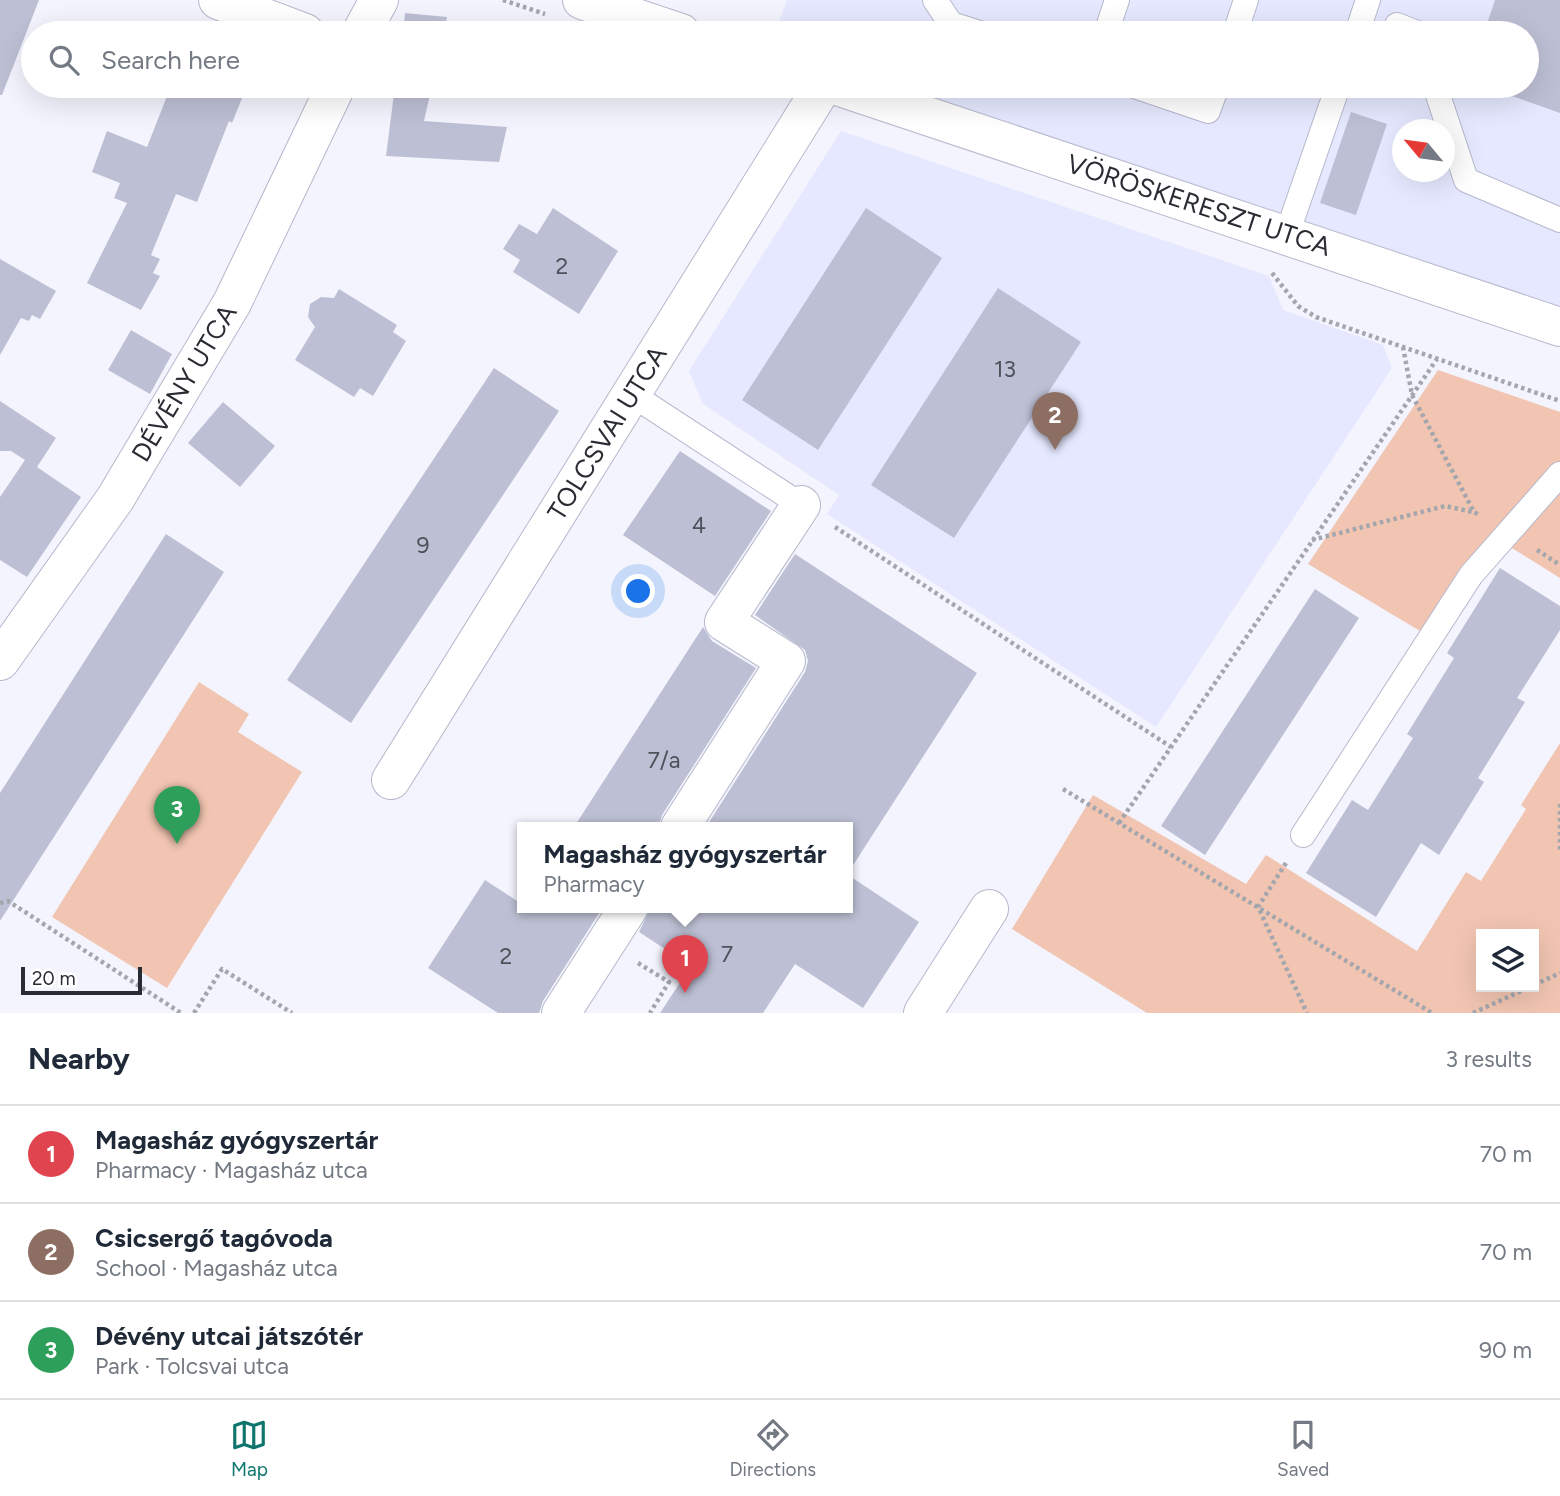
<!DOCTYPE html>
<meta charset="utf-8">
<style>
body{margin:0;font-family:Figtree,sans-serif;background:#f2f2f3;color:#1f2937}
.controls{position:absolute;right:21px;bottom:21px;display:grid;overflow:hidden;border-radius:0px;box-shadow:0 7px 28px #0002}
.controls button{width:63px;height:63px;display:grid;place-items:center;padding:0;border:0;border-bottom:2px solid #e0e1e3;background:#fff;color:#1f2937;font:35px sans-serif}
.compass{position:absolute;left:1392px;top:119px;width:63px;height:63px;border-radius:50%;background:#fff;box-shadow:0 7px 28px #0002;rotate:299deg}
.scale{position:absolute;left:21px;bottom:18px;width:121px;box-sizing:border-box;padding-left:7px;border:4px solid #2a2c33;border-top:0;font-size:19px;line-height:24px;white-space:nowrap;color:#2a2c33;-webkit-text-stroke:5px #fff;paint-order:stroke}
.you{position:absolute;left:639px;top:592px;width:24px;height:24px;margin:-18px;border:5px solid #fff;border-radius:50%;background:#1a73e8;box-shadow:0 0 0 10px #1a73e833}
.badge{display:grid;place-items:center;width:46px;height:46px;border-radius:50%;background:#0f766e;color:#fff;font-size:23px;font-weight:700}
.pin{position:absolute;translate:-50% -58px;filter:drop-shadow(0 2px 4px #0008)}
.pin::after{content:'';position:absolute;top:37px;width:24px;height:21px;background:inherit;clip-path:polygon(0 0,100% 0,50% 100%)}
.popup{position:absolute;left:517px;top:822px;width:336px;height:91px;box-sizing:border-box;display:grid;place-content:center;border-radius:0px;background:#fff;filter:drop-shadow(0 2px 5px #0005);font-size:23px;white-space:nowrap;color:#747a83}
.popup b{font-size:26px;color:#1f2937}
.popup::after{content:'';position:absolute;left:50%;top:100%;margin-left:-14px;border:14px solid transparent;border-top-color:#fff}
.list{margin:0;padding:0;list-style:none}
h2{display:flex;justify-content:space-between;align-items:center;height:91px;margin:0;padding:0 28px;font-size:30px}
h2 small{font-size:23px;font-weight:400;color:#747a83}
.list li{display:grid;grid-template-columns:46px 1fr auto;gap:21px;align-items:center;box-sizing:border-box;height:98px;padding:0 28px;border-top:2px solid #e0e1e3}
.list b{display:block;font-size:26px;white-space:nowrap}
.list p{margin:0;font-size:23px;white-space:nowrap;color:#747a83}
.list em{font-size:23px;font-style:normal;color:#747a83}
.icon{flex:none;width:38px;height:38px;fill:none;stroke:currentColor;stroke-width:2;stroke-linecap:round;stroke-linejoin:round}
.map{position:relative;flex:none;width:1560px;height:1013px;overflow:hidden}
.search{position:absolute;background:#fff;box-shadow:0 7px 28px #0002;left:21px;right:21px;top:21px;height:77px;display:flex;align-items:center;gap:18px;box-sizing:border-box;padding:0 24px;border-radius:38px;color:#747a83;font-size:26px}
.sheet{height:385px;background:#fff}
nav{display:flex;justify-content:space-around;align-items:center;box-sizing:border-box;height:98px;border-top:2px solid #e0e1e3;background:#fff;font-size:19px;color:#747a83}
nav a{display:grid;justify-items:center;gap:4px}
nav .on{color:#0f766e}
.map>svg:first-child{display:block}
</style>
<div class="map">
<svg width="1560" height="1013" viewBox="0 0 1560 1013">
<rect width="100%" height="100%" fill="#f3f4fd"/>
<path fill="#e5e8fe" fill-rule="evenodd" d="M 787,0 L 1560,0 L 1560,309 L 896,86 L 1527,86 L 1527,33 L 775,33 ZM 1402,130 L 1444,130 L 1444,172 L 1402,172 Z
M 841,131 L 1269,276 L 1283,310 L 1383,345 L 1392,368 L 1156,727 L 827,514 L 839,495 L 703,404 L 689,371 Z"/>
<path fill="#f1c5b1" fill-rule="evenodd" d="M 1438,370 L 1560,412 L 1560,578 L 1491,535 L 1430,637 L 1308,564 Z
M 199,682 L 249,714 L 238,732 L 302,772 L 167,988 L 52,917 Z
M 1560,743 L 1560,1013 L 1147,1013 L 1012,929 L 1093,795 L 1246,884 L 1266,855 L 1417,951 L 1466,872 L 1481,881 L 1526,809 L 1521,805 ZM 1481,934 L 1534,934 L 1534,987 L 1481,987 Z"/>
<path fill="#bdc0d4" d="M 0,0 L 39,0 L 2,95 L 0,95 Z
M 1495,0 L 1560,0 L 1560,113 L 1484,86 L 1527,86 L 1527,33 L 1484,33 Z
M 405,13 L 447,17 L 444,33 L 403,33 Z
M 171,86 L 247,86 L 232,123 L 229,121 L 197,202 L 176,194 L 151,255 L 160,259 L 153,273 L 160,276 L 141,310 L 87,283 L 127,203 L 114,198 L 120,183 L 92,172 L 107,131 L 147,147 Z
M 395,86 L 432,86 L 424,121 L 507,127 L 499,162 L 386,156 Z
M 1351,112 L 1387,124 L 1356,215 L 1320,203 Z
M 553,208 L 618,251 L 579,314 L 513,272 L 520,260 L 503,249 L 519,224 L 537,234 Z
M 866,208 L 942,258 L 818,450 L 742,400 Z
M 0,259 L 56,291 L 40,319 L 32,315 L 29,321 L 21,318 L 0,355 Z
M 998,288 L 1081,342 L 954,538 L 871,485 Z
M 339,289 L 397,325 L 393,332 L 406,341 L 373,396 L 360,388 L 354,397 L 295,360 L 315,327 L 308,317 L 310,304 L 321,297 L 334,298 Z
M 131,330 L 172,354 L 150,394 L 108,370 Z
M 494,368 L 559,411 L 351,723 L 287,680 Z
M 0,401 L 56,438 L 37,467 L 81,497 L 27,577 L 0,560 L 0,497 L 25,460 L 11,451 L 0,451 Z
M 223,402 L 275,446 L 240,487 L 188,443 Z
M 680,451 L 771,511 L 715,596 L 623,535 Z
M 166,534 L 224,572 L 0,921 L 0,793 Z
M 795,554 L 977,673 L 848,873 L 848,827 L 706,827 L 805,672 L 808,661 L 805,650 L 755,615 Z
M 1500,568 L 1560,606 L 1560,630 L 1517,698 L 1525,702 L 1478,778 L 1484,782 L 1439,855 L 1421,843 L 1376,917 L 1306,873 L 1352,800 L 1368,810 L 1413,738 L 1407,734 L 1454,658 L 1447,653 Z
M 1315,589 L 1359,618 L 1205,855 L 1161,826 Z
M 703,627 L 712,641 L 756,668 L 662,815 L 658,827 L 574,827 Z
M 848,875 L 919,922 L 863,1008 L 795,964 L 763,1013 L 660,1013 L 691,966 L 639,932 L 651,907 L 848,907 Z
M 485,880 L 522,904 L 522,907 L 603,907 L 543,1001 L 539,1013 L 498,1013 L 428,968 Z"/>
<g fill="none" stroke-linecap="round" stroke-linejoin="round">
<g stroke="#b6b8cc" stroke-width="26">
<path id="lane" d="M 935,0 L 951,24 L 979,33
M 1397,25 L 1417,33
M 1106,33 L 1117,0
M 1235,33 L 1246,0
M 1357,33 L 1368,0
M 1134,86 L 1208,111 L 1217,86
M 1435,86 L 1466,180 L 1560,220
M 1287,234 L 1338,86
M 631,394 L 801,505
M 1303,835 L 1471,575 L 1560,474"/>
</g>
<g stroke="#b6b8cc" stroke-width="40">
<path id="street" d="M 218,0 L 305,33
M 582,0 L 681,33
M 361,33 L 379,0
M 837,86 L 1560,327
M 0,661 L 115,499 L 232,303 L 336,86
M 391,780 L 823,86
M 680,827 L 786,661 L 724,622 L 801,505
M 561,1013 L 629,907
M 923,1013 L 989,909"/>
</g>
<path stroke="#a4a6ae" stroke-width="4.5" stroke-dasharray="3.5 3.5" stroke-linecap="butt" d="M 503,0 L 545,14
M 756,86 L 772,91
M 1272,273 L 1298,306 L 1316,317 L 1560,401
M 1403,347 L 1412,395 L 1474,512 L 1479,515
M 835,527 L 1171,747
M 1312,540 L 1445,506 L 1473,512
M 1537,550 L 1560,565
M 1063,789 L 1432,1013
M 1560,804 L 1560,852
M 1119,823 L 1437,359
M 1286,863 L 1258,907 L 1307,1013
M 0,903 L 8,901 L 181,1013
M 638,963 L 669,982 L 650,1013
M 1534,985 L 1560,973
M 194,1013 L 222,969 L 292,1013
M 1473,1013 L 1530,987"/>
<use href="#lane" stroke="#fff" stroke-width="24"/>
<use href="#street" stroke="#fff" stroke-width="38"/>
</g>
<g text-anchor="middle" stroke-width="6" stroke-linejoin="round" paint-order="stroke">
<g font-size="23" fill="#4f515b">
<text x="562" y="274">2</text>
<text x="1005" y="377">13</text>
<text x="699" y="533">4</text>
<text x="423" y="553">9</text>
<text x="664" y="768">7/a</text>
<text x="727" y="962">7</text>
<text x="506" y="964">2</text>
</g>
<g font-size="26" fill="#2a2c33" stroke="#fff">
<text transform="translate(1199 205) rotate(18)" y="9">VÖRÖSKERESZT UTCA</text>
<text transform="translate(184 383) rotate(-59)" y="9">DÉVÉNY UTCA</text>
<text transform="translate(607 433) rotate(-58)" y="9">TOLCSVAI UTCA</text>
</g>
</g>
</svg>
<div class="controls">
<button><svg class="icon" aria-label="layers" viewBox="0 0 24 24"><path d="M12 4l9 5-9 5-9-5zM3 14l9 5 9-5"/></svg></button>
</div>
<svg class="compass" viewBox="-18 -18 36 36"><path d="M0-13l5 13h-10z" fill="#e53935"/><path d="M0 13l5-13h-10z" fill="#747a83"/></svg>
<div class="scale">20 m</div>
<div class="you"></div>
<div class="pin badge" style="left:685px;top:993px;background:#e0444e">1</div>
<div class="popup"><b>Magasház gyógyszertár</b>Pharmacy</div>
<div class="pin badge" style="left:1055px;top:450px;background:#8d6e63">2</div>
<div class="pin badge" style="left:177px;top:844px;background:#2e9e5b">3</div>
<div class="search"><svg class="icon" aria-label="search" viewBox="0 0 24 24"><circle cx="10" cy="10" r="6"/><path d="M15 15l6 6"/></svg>Search here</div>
</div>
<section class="sheet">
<h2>Nearby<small>3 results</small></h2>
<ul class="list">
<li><span class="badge" style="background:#e0444e">1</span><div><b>Magasház gyógyszertár</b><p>Pharmacy · Magasház utca</p></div><em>70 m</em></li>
<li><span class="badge" style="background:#8d6e63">2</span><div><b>Csicsergő tagóvoda</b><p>School · Magasház utca</p></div><em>70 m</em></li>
<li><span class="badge" style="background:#2e9e5b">3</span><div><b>Dévény utcai játszótér</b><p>Park · Tolcsvai utca</p></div><em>90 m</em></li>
</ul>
</section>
<nav>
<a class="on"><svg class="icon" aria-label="map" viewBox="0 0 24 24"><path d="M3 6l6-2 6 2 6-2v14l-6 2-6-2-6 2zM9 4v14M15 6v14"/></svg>Map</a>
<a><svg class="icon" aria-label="directions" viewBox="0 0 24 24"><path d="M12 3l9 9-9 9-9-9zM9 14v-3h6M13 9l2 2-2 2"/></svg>Directions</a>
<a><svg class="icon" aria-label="saved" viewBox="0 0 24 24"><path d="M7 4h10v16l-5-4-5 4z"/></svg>Saved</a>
</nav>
